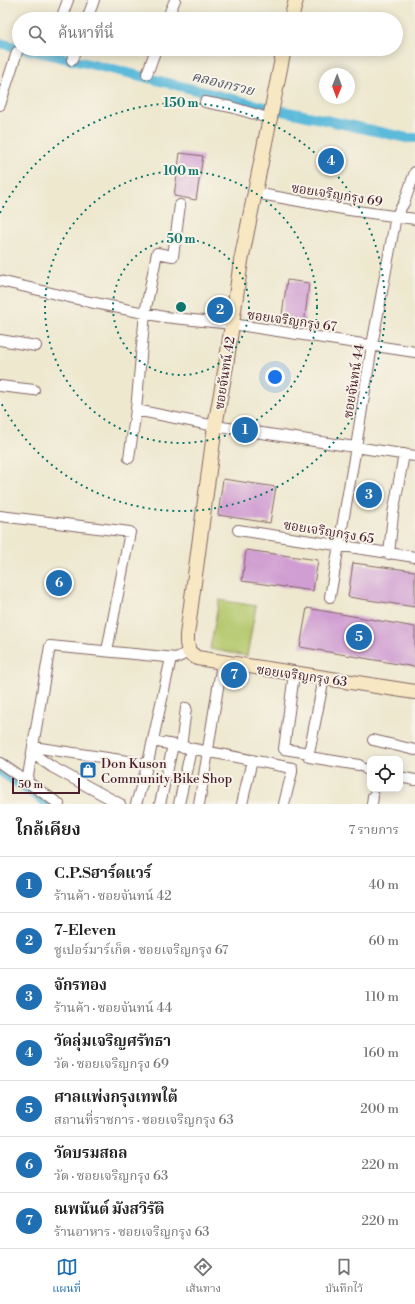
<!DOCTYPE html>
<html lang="th">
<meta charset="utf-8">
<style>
body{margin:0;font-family:"Libre Bodoni","Noto Serif Thai",serif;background:#f2f2f2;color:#222}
.controls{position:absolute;right:12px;bottom:12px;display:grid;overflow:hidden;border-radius:8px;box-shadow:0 2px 10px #0003}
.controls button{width:36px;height:36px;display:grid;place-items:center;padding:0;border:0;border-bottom:1px solid #e0e0e0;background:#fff;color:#222;font:20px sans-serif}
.compass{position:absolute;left:319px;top:68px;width:36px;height:36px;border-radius:50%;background:#fff;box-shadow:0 2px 10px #0003;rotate:181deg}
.scale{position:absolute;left:12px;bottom:10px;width:68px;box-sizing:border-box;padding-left:4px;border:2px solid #4a1f2b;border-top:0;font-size:11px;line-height:14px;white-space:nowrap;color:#4a1f2b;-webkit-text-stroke:3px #f7f3e8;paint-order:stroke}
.you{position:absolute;left:275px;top:377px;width:14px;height:14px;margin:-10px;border:3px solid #fff;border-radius:50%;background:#1a73e8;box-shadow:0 0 0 6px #1a73e833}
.badge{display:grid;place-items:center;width:26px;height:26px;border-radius:50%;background:#1f6fb2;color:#fff;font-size:13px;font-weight:700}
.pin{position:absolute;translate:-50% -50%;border:2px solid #fff;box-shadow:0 1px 4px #0006}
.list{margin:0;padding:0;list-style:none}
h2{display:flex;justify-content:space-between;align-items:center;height:52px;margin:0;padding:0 16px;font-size:17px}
h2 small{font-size:13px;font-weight:400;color:#767676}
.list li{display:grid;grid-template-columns:26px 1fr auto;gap:12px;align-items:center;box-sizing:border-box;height:56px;padding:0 16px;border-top:1px solid #e0e0e0}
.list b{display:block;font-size:15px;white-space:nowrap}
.list p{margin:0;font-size:13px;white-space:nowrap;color:#767676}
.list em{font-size:13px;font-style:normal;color:#767676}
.icon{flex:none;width:22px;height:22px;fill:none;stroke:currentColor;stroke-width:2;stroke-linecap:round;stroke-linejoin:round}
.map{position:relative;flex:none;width:415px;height:804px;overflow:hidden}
.search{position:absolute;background:#fff;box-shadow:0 2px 10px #0003;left:12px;right:12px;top:12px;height:44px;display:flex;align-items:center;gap:10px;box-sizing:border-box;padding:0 14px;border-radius:22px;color:#767676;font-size:15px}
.sheet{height:444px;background:#fff}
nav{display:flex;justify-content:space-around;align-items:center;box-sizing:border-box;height:56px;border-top:1px solid #e0e0e0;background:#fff;font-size:11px;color:#767676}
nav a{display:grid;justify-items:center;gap:2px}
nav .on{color:#1f6fb2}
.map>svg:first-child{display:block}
</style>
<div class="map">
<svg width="415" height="804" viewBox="0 0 415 804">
<rect width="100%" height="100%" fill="#f7f3e8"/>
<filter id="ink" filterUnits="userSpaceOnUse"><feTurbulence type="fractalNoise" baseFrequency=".025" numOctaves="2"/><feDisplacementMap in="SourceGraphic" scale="8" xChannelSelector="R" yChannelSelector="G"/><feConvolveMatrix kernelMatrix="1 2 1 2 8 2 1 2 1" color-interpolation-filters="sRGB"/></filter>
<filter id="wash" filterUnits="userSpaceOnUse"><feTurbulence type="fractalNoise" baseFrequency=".012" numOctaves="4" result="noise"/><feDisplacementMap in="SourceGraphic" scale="16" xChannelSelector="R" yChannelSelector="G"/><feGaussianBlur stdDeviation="0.9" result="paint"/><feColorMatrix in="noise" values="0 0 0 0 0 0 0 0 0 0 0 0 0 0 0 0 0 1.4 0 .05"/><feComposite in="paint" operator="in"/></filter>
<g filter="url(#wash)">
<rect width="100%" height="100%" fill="#eee8cf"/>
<path fill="#b3c76b" stroke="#7e734b" d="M 219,600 L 256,606 L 247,656 L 210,649 Z"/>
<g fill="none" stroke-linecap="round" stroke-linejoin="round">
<path stroke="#5cbada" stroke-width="10" d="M 0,43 L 19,48
M 25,49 L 132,74 L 272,109 L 298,114 L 407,138 L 415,138
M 0,771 L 49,804"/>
</g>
<g id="blocks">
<path fill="#d09ed2" d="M 180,153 L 203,156 L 196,200 L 174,196 Z
M 287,280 L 309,283 L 304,325 L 281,322 Z
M 223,479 L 276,487 L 270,523 L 218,515 Z
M 246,550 L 318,560 L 313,591 L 242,581 Z
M 353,563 L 415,571 L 415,607 L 348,597 Z
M 307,608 L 415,627 L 415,667 L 300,647 Z"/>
</g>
</g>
<g filter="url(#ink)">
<use href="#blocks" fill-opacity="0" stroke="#836564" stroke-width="1"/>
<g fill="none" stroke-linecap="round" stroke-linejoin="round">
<g stroke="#836564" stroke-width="12">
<path id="street" d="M 61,19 L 68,0
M 87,19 L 94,0
M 167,19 L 175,0
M 72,60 L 76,49
M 147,74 L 156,49
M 205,102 L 231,107 L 271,119
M 0,105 L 17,52
M 255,193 L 349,210 L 415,219
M 0,281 L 90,302 L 164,317 L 232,324 L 415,352
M 0,340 L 36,346
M 0,386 L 34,390
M 136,410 L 215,426 L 415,456
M 129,458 L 136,410 L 145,313 L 157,253 L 173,256 L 180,205
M 0,516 L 130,532 L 107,651
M 238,530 L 415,557
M 389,554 L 393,514 L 404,454
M 330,597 L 356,447 L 372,345 L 390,249 L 396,216 L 404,203 L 415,172
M 294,674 L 284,749 L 309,753
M 324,678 L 309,753 L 309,757 L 359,765
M 373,740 L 415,750
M 153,741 L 292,768 L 292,772 L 284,804
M 33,747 L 148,764
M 181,747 L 186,708
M 208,749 L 222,663
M 32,753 L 52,767 L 120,804
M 0,763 L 59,804
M 366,769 L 370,771
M 400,777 L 415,780
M 27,782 L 50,646 L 176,658 L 189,652
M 136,804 L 147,767 L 171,658
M 160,804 L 173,745
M 179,804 L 191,749
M 199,804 L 208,752
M 242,804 L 252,760
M 372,804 L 373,796"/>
</g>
<g stroke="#836564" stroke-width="16">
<path id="secondary" d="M 291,19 L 296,0
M 284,49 L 241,261 L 226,366 L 215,426 L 187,635 L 187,643 L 189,652 L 197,658 L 415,692"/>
</g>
<use href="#street" stroke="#fff" stroke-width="10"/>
<use href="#secondary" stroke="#f7e8c3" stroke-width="14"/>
</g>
</g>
<g fill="none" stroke="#0f766e" stroke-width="2" stroke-dasharray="2 4">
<circle cx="181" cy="307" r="68"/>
<circle cx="181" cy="307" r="136"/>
<path d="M0 213A204 204 0 1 1 0 401"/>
</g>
<defs>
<g id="shop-square" transform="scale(0.9)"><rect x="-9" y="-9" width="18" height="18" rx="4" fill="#1f6fb2" stroke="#f7f3e8"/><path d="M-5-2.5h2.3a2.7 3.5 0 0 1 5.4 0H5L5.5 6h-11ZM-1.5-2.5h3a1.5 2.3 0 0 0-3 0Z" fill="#fff"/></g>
</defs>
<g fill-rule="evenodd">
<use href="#shop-square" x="88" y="770"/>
</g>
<g text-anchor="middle" stroke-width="4" stroke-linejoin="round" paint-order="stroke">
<g font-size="13" fill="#4a1f2b" stroke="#f7f3e8">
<text transform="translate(337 194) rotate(9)" y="5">ซอยเจริญกรุง 69</text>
<text transform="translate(292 320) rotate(8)" y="5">ซอยเจริญกรุง 67</text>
<text transform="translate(224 373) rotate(-81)" y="5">ซอยจันทน์ 42</text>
<text transform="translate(353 381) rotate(-81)" y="5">ซอยจันทน์ 44</text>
<text transform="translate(329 531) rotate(9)" y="5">ซอยเจริญกรุง 65</text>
<text transform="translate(302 675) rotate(8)" y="5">ซอยเจริญกรุง 63</text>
</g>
<g font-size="13" fill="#4a1f2b" stroke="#f7f3e8" text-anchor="start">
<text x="101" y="768">Don Kuson<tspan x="101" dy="15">Community Bike Shop</tspan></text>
</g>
<g font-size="14" font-style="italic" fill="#505568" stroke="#f7f3e8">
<text transform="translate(223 83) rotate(14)" y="5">คลองกรวย</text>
</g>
</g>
<circle cx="181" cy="307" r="6" fill="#0f766e" stroke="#f7f3e8" stroke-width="2"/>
<g font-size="12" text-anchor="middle" font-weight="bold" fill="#0f766e" stroke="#f7f3e8" stroke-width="4" stroke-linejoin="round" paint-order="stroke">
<text x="181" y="107">150 m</text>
<text x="181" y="175">100 m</text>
<text x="181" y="243">50 m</text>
</g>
</svg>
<div class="controls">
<button><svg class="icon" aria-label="locate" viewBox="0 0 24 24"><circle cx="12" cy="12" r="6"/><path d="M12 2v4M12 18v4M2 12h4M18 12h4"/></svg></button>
</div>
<svg class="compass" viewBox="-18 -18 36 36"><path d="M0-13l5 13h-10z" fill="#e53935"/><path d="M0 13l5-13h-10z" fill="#767676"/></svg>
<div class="scale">50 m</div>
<div class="you"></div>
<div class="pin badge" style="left:245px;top:430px">1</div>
<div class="pin badge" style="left:220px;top:310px">2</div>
<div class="pin badge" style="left:369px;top:495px">3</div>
<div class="pin badge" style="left:331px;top:161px">4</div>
<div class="pin badge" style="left:359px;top:637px">5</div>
<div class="pin badge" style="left:59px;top:583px">6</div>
<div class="pin badge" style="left:234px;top:675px">7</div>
<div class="search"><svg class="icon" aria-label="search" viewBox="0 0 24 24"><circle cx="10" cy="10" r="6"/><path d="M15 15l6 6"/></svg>ค้นหาที่นี่</div>
</div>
<section class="sheet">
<h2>ใกล้เคียง<small>7 รายการ</small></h2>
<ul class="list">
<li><span class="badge">1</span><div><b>C.P.Sฮาร์ดแวร์</b><p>ร้านค้า · ซอยจันทน์ 42</p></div><em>40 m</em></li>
<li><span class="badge">2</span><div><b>7-Eleven</b><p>ซูเปอร์มาร์เก็ต · ซอยเจริญกรุง 67</p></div><em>60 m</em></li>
<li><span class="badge">3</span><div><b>จักรทอง</b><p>ร้านค้า · ซอยจันทน์ 44</p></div><em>110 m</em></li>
<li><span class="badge">4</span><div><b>วัดลุ่มเจริญศรัทธา</b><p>วัด · ซอยเจริญกรุง 69</p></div><em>160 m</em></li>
<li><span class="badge">5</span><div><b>ศาลแพ่งกรุงเทพใต้</b><p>สถานที่ราชการ · ซอยเจริญกรุง 63</p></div><em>200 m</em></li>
<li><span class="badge">6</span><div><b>วัดบรมสถล</b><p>วัด · ซอยเจริญกรุง 63</p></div><em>220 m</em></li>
<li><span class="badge">7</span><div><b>ณพนันต์ มังสวิรัติ</b><p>ร้านอาหาร · ซอยเจริญกรุง 63</p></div><em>220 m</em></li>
</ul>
</section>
<nav>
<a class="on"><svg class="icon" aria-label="map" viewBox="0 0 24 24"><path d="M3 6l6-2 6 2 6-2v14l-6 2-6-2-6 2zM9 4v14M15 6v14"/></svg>แผนที่</a>
<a><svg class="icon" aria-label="directions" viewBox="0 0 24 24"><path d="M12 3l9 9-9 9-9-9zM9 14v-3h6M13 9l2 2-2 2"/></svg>เส้นทาง</a>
<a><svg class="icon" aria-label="saved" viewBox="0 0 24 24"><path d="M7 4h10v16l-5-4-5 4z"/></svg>บันทึกไว้</a>
</nav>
